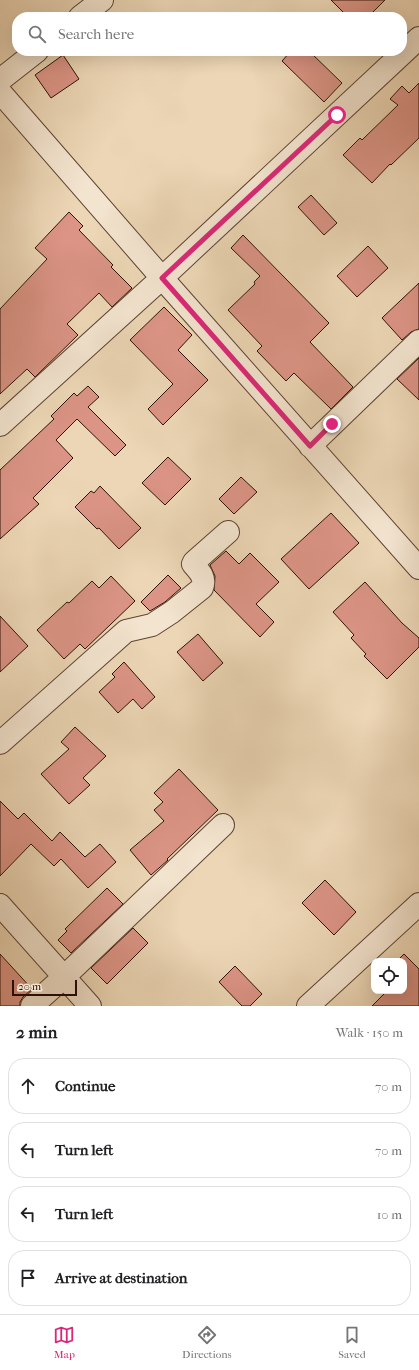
<!DOCTYPE html>
<meta charset="utf-8">
<style>
body{margin:0;font-family:"IM FELL French Canon",serif;background:#f6f6f6;color:#202124}
.controls{position:absolute;right:12px;bottom:12px;display:grid;overflow:hidden;border-radius:8px;box-shadow:0 4px 16px #0002}
.controls button{width:36px;height:36px;display:grid;place-items:center;padding:0;border:0;border-bottom:1px solid #e0e0e0;background:#fff;color:#202124;font:20px sans-serif}
.scale{position:absolute;left:12px;bottom:10px;width:65px;box-sizing:border-box;padding-left:4px;border:2px solid #2f1206;border-top:0;font-size:11px;line-height:14px;white-space:nowrap;color:#2f1206;-webkit-text-stroke:3px #f3e4cf;paint-order:stroke}
.stop{position:absolute;width:12px;height:12px;margin:-9px;border:3px solid #db2777;border-radius:50%;background:#fff}
.stop.end{background:#db2777;border-color:#fff;box-shadow:0 1px 4px #0008}
.list{margin:0;padding:0;list-style:none}
h2{display:flex;justify-content:space-between;align-items:center;height:52px;margin:0;padding:0 16px;font-size:17px}
h2 small{font-size:13px;font-weight:400;color:#757577}
.list li{display:grid;grid-template-columns:26px 1fr auto;gap:12px;align-items:center;box-sizing:border-box;height:56px;margin:0 8px 8px;padding:0 8px;border:1px solid #e0e0e0;border-radius:16px}
.list b{display:block;font-size:15px;white-space:nowrap}
.list em{font-size:13px;font-style:normal;color:#757577}
.icon{flex:none;width:22px;height:22px;fill:none;stroke:currentColor;stroke-width:2;stroke-linecap:round;stroke-linejoin:round}
.map{position:relative;flex:none;width:419px;height:1006px;overflow:hidden}
.search{position:absolute;background:#fff;box-shadow:0 4px 16px #0002;left:12px;right:12px;top:12px;height:44px;display:flex;align-items:center;gap:10px;box-sizing:border-box;padding:0 14px;border-radius:16px;color:#757577;font-size:15px}
.sheet{height:308px;background:#fff}
nav{display:flex;justify-content:space-around;align-items:center;box-sizing:border-box;height:56px;border-top:1px solid #e0e0e0;background:#fff;font-size:11px;color:#757577}
nav a{display:grid;justify-items:center;gap:2px}
nav .on{color:#db2777}
.map>svg:first-child{display:block}
</style>
<div class="map">
<svg width="419" height="1006" viewBox="0 0 419 1006">
<rect width="100%" height="100%" fill="#ecd6b5"/>
<filter id="stains"><feTurbulence type="fractalNoise" baseFrequency=".005" numOctaves="4"/><feColorMatrix values="0 0 0 0 .2 0 0 0 0 .09 0 0 0 0 .02 0 0 0 .5 -.17"/></filter>
<radialGradient id="worn" r=".72"><stop offset=".6" stop-color="#630" stop-opacity="0"/><stop offset="1" stop-color="#630" stop-opacity=".3"/></radialGradient>
<path fill="#db9485" stroke="#2f1206" d="M 331,0 L 385,0 L 368,17 L 348,17 Z
M 291,51 L 309,51 L 342,83 L 324,102 L 282,61 Z
M 63,55 L 79,79 L 51,98 L 35,75 Z
M 419,83 L 419,138 L 391,165 L 390,164 L 372,183 L 343,155 L 360,138 L 362,140 L 398,105 L 390,99 L 402,86 L 409,93 Z
M 311,195 L 337,223 L 324,235 L 298,207 Z
M 69,212 L 83,226 L 79,230 L 113,265 L 111,267 L 132,288 L 112,307 L 99,293 L 67,324 L 78,335 L 35,377 L 27,369 L 0,394 L 0,309 L 47,259 L 35,248 Z
M 243,235 L 329,323 L 310,342 L 353,387 L 331,409 L 294,373 L 286,381 L 257,351 L 262,346 L 228,310 L 255,284 L 254,282 L 260,276 L 231,248 Z
M 368,246 L 388,268 L 357,297 L 337,276 Z
M 419,283 L 419,329 L 411,332 L 402,340 L 382,318 Z
M 164,307 L 192,335 L 178,350 L 208,380 L 163,425 L 148,409 L 173,384 L 130,340 Z
M 419,358 L 419,400 L 397,379 Z
M 88,386 L 99,397 L 88,407 L 126,445 L 115,456 L 77,419 L 56,440 L 73,458 L 33,498 L 39,504 L 0,539 L 0,470 L 54,419 L 51,416 L 74,393 L 77,396 Z
M 168,457 L 191,479 L 165,505 L 142,483 Z
M 241,477 L 257,492 L 234,514 L 219,499 Z
M 100,486 L 141,528 L 119,549 L 99,528 L 97,529 L 75,507 L 91,491 L 94,493 Z
M 331,513 L 359,543 L 309,589 L 281,559 Z
M 226,551 L 239,564 L 250,553 L 279,582 L 256,604 L 274,622 L 260,637 L 214,590 L 215,576 L 210,565 Z
M 168,575 L 181,588 L 165,602 L 150,611 L 141,602 Z
M 111,576 L 135,601 L 85,649 L 80,644 L 64,659 L 37,630 L 67,602 L 69,603 L 92,581 L 99,588 Z
M 365,582 L 402,623 L 419,638 L 419,647 L 387,679 L 364,656 L 366,654 L 351,638 L 354,635 L 333,612 Z
M 0,616 L 28,646 L 0,672 Z
M 198,634 L 223,663 L 203,681 L 177,652 Z
M 124,662 L 155,697 L 142,709 L 133,699 L 118,713 L 99,692 L 115,677 L 112,674 Z
M 75,727 L 106,756 L 83,778 L 90,785 L 69,804 L 41,774 L 69,749 L 61,742 Z
M 179,769 L 218,810 L 167,859 L 168,860 L 151,875 L 130,850 L 164,821 L 154,810 L 163,802 L 154,793 Z
M 0,801 L 18,819 L 24,813 L 52,841 L 60,832 L 85,857 L 100,844 L 116,862 L 88,888 L 61,859 L 54,866 L 31,844 L 0,876 Z
M 325,880 L 356,912 L 334,935 L 302,903 Z
M 107,888 L 123,904 L 71,953 L 58,940 L 67,931 L 65,929 Z
M 133,928 L 148,943 L 107,984 L 91,968 Z
M 0,954 L 32,989 L 23,997 L 20,1002 L 20,1006 L 0,1006 Z
M 404,954 L 419,969 L 419,1006 L 372,1006 L 384,994 L 382,991 L 404,991 L 404,961 L 397,961 Z
M 235,966 L 262,994 L 250,1006 L 242,1006 L 219,982 Z"/>
<g fill="none" stroke-linecap="round" stroke-linejoin="round">
<g stroke="#5e4332" stroke-width="24">
<path id="minor" d="M 80,17 L 102,0
M 0,80 L 37,51
M 0,92 L 162,278 L 419,568
M 0,425 L 162,278 L 419,38
M 310,446 L 419,341
M 0,743 L 126,631 L 152,625 L 172,612 L 202,588 C 206,578 200,572 193,564 L 194,562 L 228,532
M 0,905 L 90,1006
M 32,1006 L 64,977 L 223,825
M 308,1006 L 419,904"/>
</g>
<use href="#minor" stroke="#f3e4cf" stroke-width="22"/>
</g>
<g fill="none" stroke-linecap="round" stroke-linejoin="round">
<path stroke="#db2777" stroke-width="5" d="M 332,424 L 310,446 L 162,278 L 337,115"/>
</g>
<rect width="100%" height="100%" filter="url(#stains)"/>
<rect width="100%" height="100%" fill="url(#worn)"/>
</svg>
<div class="controls">
<button><svg class="icon" aria-label="locate" viewBox="0 0 24 24"><circle cx="12" cy="12" r="6"/><path d="M12 2v4M12 18v4M2 12h4M18 12h4"/></svg></button>
</div>
<div class="scale">20 m</div>
<div class="stop" style="left:337px;top:115px"></div>
<div class="stop end" style="left:332px;top:424px"></div>
<div class="search"><svg class="icon" aria-label="search" viewBox="0 0 24 24"><circle cx="10" cy="10" r="6"/><path d="M15 15l6 6"/></svg>Search here</div>
</div>
<section class="sheet">
<h2>2 min<small>Walk · 150 m</small></h2>
<ul class="list">
<li><svg class="icon" aria-label="ahead" viewBox="0 0 24 24"><path d="M12 20V5M6 11l6-6 6 6"/></svg><div><b>Continue</b></div><em>70 m</em></li>
<li><svg class="icon" aria-label="left" viewBox="0 0 24 24"><path d="M17 20v-9H6M10 6l-5 5 5 5"/></svg><div><b>Turn left</b></div><em>70 m</em></li>
<li><svg class="icon" aria-label="left" viewBox="0 0 24 24"><path d="M17 20v-9H6M10 6l-5 5 5 5"/></svg><div><b>Turn left</b></div><em>10 m</em></li>
<li><svg class="icon" aria-label="arrive" viewBox="0 0 24 24"><path d="M6 21V4h12l-3 4 3 4H6"/></svg><div><b>Arrive at destination</b></div></li>
</ul>
</section>
<nav>
<a class="on"><svg class="icon" aria-label="map" viewBox="0 0 24 24"><path d="M3 6l6-2 6 2 6-2v14l-6 2-6-2-6 2zM9 4v14M15 6v14"/></svg>Map</a>
<a><svg class="icon" aria-label="directions" viewBox="0 0 24 24"><path d="M12 3l9 9-9 9-9-9zM9 14v-3h6M13 9l2 2-2 2"/></svg>Directions</a>
<a><svg class="icon" aria-label="saved" viewBox="0 0 24 24"><path d="M7 4h10v16l-5-4-5 4z"/></svg>Saved</a>
</nav>
